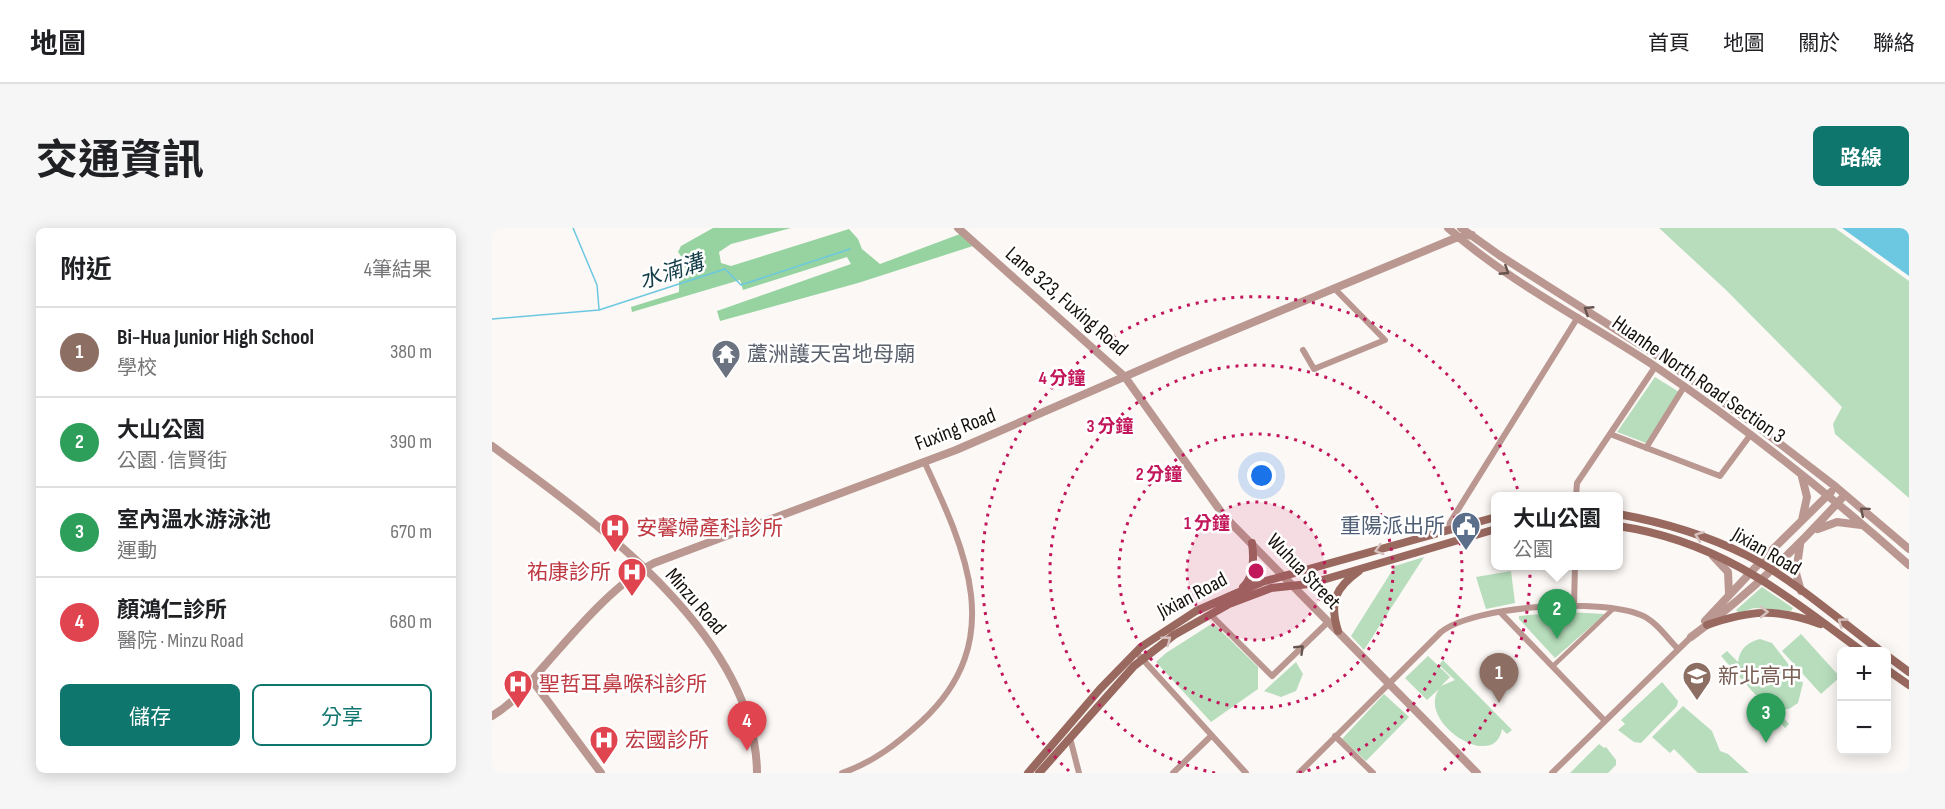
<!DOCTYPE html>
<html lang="zh-TW">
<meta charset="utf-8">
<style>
body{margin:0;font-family:"Sofia Sans Condensed","Noto Sans TC",sans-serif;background:#f6f6f6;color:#202124}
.controls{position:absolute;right:18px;bottom:18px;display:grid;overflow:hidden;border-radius:9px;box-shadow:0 3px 15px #0003}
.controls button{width:54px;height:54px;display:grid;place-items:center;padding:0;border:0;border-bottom:2px solid #e0e0e0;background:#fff;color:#202124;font:30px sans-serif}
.you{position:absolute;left:770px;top:248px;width:21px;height:21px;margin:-15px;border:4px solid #fff;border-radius:50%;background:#1a73e8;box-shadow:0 0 0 9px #1a73e833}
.badge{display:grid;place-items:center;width:39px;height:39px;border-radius:50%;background:#0f766e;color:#fff;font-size:20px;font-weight:700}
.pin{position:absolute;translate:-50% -50px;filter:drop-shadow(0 2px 3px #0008)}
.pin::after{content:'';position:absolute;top:32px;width:21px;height:18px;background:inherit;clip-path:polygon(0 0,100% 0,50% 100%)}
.popup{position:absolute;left:999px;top:264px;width:132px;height:78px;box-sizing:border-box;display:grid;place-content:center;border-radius:9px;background:#fff;filter:drop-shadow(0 2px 4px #0005);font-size:20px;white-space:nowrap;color:#757577}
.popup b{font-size:22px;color:#202124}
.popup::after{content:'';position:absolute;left:50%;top:100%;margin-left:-12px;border:12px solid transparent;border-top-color:#fff}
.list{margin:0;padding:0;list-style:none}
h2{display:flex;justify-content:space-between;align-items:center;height:78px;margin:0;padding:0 24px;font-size:26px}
h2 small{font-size:20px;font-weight:400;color:#757577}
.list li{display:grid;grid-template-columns:39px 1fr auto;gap:18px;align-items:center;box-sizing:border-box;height:90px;padding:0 24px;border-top:2px solid #e0e0e0}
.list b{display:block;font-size:22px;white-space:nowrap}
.list p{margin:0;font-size:20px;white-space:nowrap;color:#757577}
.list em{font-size:20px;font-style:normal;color:#757577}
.actions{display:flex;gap:12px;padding:18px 24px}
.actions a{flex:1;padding:14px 0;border:2px solid #0f766e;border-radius:9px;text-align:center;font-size:21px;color:#0f766e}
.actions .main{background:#0f766e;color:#fff}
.map{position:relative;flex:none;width:1417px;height:545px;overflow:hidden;border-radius:9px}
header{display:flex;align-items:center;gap:36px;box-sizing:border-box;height:84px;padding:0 30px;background:#fff;border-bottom:2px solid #e0e0e0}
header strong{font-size:28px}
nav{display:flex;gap:33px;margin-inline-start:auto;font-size:21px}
.intro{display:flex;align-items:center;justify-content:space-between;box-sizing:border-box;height:144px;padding:0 36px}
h1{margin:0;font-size:42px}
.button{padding:15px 27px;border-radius:9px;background:#0f766e;color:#fff;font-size:21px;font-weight:700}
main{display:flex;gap:36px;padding:0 36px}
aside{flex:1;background:#fff;border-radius:9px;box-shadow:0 3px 15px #0003}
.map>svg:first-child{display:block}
</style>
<header>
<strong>地圖</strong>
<nav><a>首頁</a><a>地圖</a><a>關於</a><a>聯絡</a></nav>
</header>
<div class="intro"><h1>交通資訊</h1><a class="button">路線</a></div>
<main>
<aside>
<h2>附近<small>4筆結果</small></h2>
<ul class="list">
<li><span class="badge" style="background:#8d6e63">1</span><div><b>Bi-Hua Junior High School</b><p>學校</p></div><em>380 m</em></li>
<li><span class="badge" style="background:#2e9e5b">2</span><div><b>大山公園</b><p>公園 · 信賢街</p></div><em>390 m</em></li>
<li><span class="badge" style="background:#2e9e5b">3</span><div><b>室內溫水游泳池</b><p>運動</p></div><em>670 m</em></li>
<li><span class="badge" style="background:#e0444e">4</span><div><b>顏鴻仁診所</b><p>醫院 · Minzu Road</p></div><em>680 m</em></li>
</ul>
<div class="actions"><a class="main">儲存</a><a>分享</a></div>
</aside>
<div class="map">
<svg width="1417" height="545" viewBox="0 0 1417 545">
<rect width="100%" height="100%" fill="#fcf8f5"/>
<path fill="#b7ddbc" d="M 1167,0 L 1343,0 L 1417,53 L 1417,270 L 1343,206 L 1341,196 L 1350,179 L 1234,62 Z
M 1163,149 L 1187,164 L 1154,215 L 1125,204 Z
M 932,329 L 872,422 L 859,408 L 903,338 Z
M 1019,343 L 1023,375 L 994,381 L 984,349 Z
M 1270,359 L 1301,380 L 1299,383 L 1262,380 L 1247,385 L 1244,382 Z
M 1074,384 L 1113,386 L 1063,430 L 1027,391 L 1027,388 Z
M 721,395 L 766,439 L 766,461 L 719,494 L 664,434 L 674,425 Z
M 1309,406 L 1348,449 L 1329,466 L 1290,423 Z
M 1268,411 L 1280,415 L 1311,455 L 1306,475 L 1297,481 L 1285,482 L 1297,496 L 1293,500 L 1229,428 L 1235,423 L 1246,434 C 1248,420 1256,414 1268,411 Z
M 936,428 L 958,449 L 949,458 L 963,452 L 947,437 L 951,432 L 1020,502 L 1015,506 L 1010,501 C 1003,545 924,494 947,461 L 935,472 L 913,450 Z
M 804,434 L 811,446 L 804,463 L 789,469 L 772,463 Z
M 1170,454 L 1186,473 L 1185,478 L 1149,515 L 1142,514 L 1126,502 L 1133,496 L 1129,492 Z
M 892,466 L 917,489 L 874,533 L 850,511 Z
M 1191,478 L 1220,503 L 1228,523 L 1236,526 L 1257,545 L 1206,545 L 1182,521 L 1178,525 L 1160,509 Z
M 1107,516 L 1112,520 L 1114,519 L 1124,532 L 1124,537 L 1116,545 L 1078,545 Z"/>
<path fill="#96d3a0" d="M 221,0 L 299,0 L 239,16 L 227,24 L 229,35 L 239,38 L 357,1 L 366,11 L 370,21 L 388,36 L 468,6 L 481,18 L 366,55 L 228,93 L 225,83 L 359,36 L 355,29 L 251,62 L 248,52 L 140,84 L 139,79 L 187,64 L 187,49 L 193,41 L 192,32 L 186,24 L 189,18 Z"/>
<path fill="#6cc8e1" d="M 1350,0 L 1417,0 L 1417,48 Z"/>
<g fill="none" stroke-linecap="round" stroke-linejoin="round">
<path stroke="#6cc8e1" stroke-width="1.5" d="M 81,0 L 105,57 L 107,81
M 0,91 L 107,82 L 233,41 L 249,57 L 358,21"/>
<path stroke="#ba9891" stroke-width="4.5" d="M 1061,438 L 1121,381"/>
<path stroke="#ba9891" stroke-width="6" d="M 811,122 L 822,141 L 893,112 L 842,60
M 1118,206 L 1228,248 L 1259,206
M 1154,220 L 1192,159
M 1084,268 L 1085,255 L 1163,139
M 954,301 L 1086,89
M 1082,377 L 1083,338
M 1009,385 L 1113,493
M 718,386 L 780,448 L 836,394
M 644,424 L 754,545
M 843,508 L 881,545
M 578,510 L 587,545
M 350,545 C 382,534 406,515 430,493 C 516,413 474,323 432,233
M 681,545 L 719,508
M 807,545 L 949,404 C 983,377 1109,370 1149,387 C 1164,393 1175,410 1186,421
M 1060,545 L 1199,409"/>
<path stroke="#ba9891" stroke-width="8" d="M 466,0 L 633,149 L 732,288 L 985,545
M 956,0 C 1018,55 1095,93 1164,139 C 1253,199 1337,266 1417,337
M 969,0 L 1007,27 L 1169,130 L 1265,198 L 1344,259 L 1417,321
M 0,218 C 101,292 264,407 265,545
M 1310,292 L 1315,269 L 1310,249
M 1326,301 L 1345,294 L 1369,297
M 1308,317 L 1304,345 L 1309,363
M 1221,328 L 1236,344 L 1237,366
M 1213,393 L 1276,326 L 1339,264
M 1199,409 C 1254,369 1304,321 1350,270
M 40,452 L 109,545
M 0,488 C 22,475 36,456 53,437 C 83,403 122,356 162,335 L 464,222 L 687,125 L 966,9 L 980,7"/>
<path stroke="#99695f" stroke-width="8" d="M 1126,286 C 1170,294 1214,307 1254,327 C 1300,350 1348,393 1390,424
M 1126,298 C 1228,313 1291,365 1371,424
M 751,359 C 762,350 762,329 760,315
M 1215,397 C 1258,382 1285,380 1328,396
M 846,403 C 837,374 843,360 867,343
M 1394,427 L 1417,444
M 1394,441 L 1417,457
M 536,545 L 608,461 L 649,419 L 704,383 L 770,354 L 1004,289
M 547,545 L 642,438 L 682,407 L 737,376 L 779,360 L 817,356 L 1004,301"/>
</g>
<defs><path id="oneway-chevron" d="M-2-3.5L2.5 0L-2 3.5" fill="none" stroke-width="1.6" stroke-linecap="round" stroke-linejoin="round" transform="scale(1.5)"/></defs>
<g stroke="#68544e">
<use href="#oneway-chevron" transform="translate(1013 43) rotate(33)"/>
<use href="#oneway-chevron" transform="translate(1096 82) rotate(-147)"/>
<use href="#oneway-chevron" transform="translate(1372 283) rotate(-140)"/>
<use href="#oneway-chevron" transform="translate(808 421) rotate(-44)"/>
</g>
<g stroke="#d6c3bf">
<use href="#oneway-chevron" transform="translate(1207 308) rotate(-159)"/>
<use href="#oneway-chevron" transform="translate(887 322) rotate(163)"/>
<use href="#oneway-chevron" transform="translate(1272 384) rotate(-1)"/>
<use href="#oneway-chevron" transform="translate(1350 394) rotate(-144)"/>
<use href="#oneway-chevron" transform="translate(675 412) rotate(-37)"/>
</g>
<circle cx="764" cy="343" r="69" fill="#c2185b" fill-opacity=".12"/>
<g fill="none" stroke="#c2185b" stroke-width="3" stroke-dasharray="3 6">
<circle cx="764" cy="343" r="69"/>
<circle cx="764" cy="343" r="137"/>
<path d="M723 545A206 206 0 1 1 805 545"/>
<path d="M577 543A274 274 0 1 1 951 543"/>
</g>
<defs>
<g id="temple-pin" transform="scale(1.5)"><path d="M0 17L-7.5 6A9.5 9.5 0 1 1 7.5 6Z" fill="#6b7280" stroke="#fff"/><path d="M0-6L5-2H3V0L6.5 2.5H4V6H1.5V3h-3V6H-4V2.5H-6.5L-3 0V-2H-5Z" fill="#fff"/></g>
<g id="civic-pin" transform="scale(1.5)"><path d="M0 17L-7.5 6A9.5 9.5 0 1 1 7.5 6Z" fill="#5c6f8a" stroke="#fff"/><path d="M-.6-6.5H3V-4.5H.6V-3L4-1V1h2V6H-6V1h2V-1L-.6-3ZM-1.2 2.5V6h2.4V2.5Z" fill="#fff"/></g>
<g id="hospital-pin" transform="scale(1.5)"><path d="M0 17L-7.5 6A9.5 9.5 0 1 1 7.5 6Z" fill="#e0444e" stroke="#fff"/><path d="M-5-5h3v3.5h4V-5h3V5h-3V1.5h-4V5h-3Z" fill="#fff"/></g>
<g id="school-pin" transform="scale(1.5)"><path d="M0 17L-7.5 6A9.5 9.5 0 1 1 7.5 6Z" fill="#8d6e63" stroke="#fff"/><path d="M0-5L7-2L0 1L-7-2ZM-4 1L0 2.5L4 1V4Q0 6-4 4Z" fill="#fff"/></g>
</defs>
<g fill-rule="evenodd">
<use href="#temple-pin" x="234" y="126"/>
<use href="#civic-pin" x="974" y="298"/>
<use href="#hospital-pin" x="123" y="300"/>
<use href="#hospital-pin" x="140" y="344"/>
<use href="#school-pin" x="1205" y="448"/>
<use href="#hospital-pin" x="26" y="456"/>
<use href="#hospital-pin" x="112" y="512"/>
</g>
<g text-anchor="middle" stroke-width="5" stroke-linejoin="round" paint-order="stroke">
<g font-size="21" fill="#16100b" stroke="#fff">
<text transform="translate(575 73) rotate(41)" y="7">Lane 323, Fuxing Road</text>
<text transform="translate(1207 151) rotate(35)" y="7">Huanhe North Road Section 3</text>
<text transform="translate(463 201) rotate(-21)" y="7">Fuxing Road</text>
<text transform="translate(1275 323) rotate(30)" y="7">Jixian Road</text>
<text transform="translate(812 343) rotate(46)" y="7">Wuhua Street</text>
<text transform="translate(700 367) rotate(-28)" y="7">Jixian Road</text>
<text transform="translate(204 373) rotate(49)" y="7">Minzu Road</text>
</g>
<g font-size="21" fill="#5b616d" stroke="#fff" text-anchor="start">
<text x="255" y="133">蘆洲護天宮地母廟</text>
</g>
<g font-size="21" fill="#4e5e75" stroke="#fff" text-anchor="end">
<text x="953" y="305">重陽派出所</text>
</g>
<g font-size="21" fill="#be3a42" stroke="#fff" text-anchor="start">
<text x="144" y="307">安馨婦產科診所</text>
<text x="119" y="351" text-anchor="end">祐康診所</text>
<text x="47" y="463">聖哲耳鼻喉科診所</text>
<text x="133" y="519">宏國診所</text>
</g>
<g font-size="21" fill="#785e54" stroke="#fff" text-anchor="start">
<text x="1226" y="455">新北高中</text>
</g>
<g font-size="22" font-style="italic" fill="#113c47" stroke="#fff">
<text transform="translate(179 43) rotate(-18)" y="8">水湳溝</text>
</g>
</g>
<circle cx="764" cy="343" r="9" fill="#c2185b" stroke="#fff" stroke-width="3"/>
<g font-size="18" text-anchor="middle" font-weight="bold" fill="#c2185b" stroke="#fff" stroke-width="5" stroke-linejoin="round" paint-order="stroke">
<text x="570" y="156">4 分鐘</text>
<text x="618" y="204">3 分鐘</text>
<text x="667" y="252">2 分鐘</text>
<text x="715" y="301">1 分鐘</text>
</g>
</svg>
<div class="controls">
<button>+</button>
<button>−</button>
</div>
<div class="you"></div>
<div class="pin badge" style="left:1007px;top:475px;background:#8d6e63">1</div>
<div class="pin badge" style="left:1065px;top:411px;background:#2e9e5b">2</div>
<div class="popup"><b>大山公園</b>公園</div>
<div class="pin badge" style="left:1274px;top:515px;background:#2e9e5b">3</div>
<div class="pin badge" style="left:255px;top:523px;background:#e0444e">4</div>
</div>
</main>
